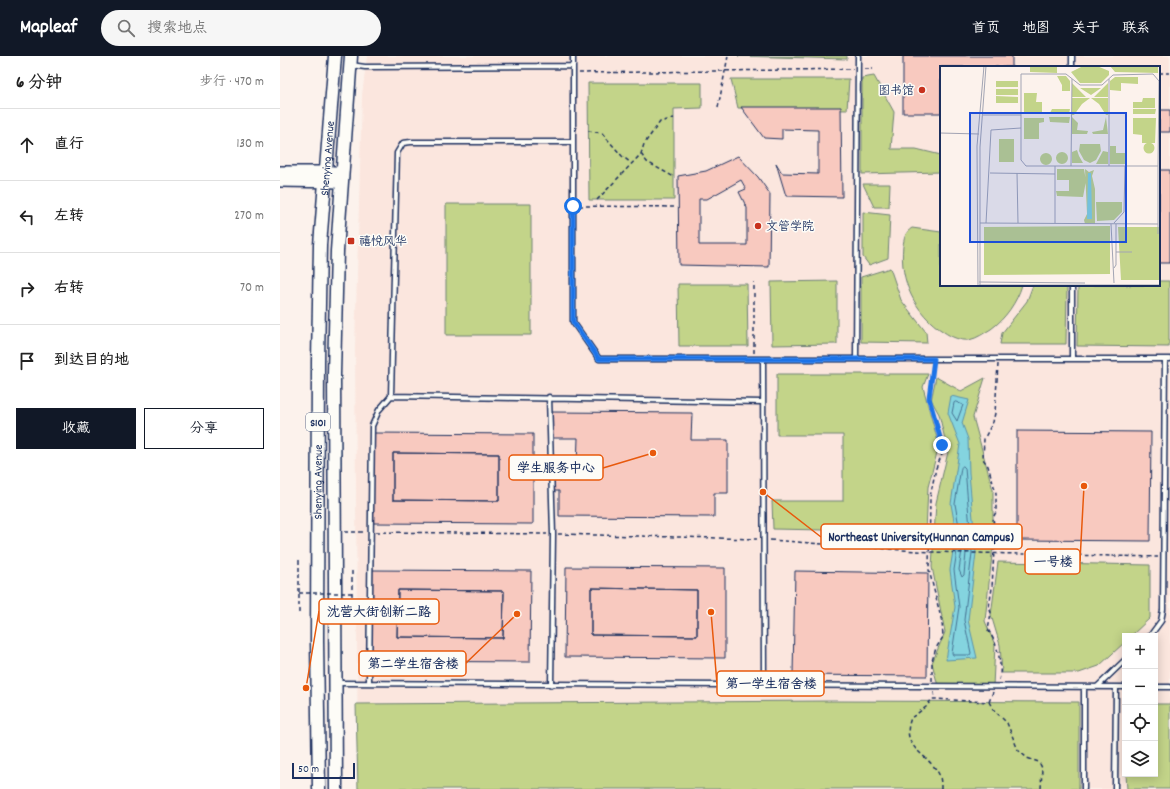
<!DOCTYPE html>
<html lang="zh">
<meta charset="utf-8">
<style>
body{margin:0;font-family:Dekko,"LXGW WenKai TC",sans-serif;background:#f6f6f6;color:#222}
.controls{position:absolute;right:12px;bottom:12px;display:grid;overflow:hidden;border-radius:0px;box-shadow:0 2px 10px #0003}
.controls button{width:36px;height:36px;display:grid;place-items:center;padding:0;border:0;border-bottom:1px solid #e0e0e0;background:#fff;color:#222;font:20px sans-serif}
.scale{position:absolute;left:12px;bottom:10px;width:63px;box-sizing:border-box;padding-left:4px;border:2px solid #1b2f5e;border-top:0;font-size:11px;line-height:14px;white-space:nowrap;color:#1b2f5e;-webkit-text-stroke:3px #fdfcf7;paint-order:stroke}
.stop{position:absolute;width:12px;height:12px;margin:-9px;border:3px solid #1a73e8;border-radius:50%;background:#fff}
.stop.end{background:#1a73e8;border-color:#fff;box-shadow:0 1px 4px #0008}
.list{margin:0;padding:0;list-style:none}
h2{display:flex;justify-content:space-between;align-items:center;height:52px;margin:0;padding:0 16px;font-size:17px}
h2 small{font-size:13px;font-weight:400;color:#767676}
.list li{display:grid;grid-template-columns:26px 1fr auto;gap:12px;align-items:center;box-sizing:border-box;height:72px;padding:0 16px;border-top:1px solid #e0e0e0}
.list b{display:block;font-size:15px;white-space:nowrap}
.list em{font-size:13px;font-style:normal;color:#767676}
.actions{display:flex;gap:8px;padding:12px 16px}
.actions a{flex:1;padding:9px 0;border:1px solid #111827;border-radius:0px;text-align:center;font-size:14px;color:#111827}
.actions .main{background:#111827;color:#fff}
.icon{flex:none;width:22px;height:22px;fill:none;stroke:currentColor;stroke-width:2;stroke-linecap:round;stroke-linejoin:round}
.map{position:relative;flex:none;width:890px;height:733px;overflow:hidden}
header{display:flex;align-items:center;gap:24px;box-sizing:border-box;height:56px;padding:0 20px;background:#111827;color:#fff}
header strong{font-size:19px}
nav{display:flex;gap:22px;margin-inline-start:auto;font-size:14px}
.search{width:280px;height:36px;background:#f6f6f6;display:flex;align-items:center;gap:10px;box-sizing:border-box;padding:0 14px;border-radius:22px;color:#767676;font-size:15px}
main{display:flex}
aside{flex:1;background:#fff}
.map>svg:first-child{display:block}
</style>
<header>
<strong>Mapleaf</strong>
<div class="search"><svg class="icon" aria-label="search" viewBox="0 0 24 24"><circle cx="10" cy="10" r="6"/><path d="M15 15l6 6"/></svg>搜索地点</div>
<nav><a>首页</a><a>地图</a><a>关于</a><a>联系</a></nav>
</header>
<main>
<aside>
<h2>6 分钟<small>步行 · 470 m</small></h2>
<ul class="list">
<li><svg class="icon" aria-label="ahead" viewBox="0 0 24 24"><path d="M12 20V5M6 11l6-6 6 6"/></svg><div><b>直行</b></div><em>130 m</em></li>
<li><svg class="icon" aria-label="left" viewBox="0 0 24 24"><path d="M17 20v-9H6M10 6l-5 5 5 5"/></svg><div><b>左转</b></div><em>270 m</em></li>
<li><svg class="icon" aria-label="right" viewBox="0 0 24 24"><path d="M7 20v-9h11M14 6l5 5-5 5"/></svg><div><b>右转</b></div><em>70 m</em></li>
<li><svg class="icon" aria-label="arrive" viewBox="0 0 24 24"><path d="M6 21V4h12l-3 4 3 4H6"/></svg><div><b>到达目的地</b></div></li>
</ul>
<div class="actions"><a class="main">收藏</a><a>分享</a></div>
</aside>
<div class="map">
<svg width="890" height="733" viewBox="0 0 890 733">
<rect width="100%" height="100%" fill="#fcf2ec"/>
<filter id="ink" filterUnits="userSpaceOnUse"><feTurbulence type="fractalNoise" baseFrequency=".025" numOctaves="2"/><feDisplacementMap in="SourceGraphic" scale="8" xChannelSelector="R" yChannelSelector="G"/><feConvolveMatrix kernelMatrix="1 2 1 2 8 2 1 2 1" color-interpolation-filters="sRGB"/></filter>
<g filter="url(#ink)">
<path fill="#fbe6de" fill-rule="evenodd" d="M 87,0 L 890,0 L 890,733 L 78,733 L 75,292 L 82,39 ZM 661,11 L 879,11 L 879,229 L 661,229 ZM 845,580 L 875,580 L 875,718 L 845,718 Z"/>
<path fill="#c3d489" stroke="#6f8274" d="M 458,0 L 567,0 L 567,3 Z
M 594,20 L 614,56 L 611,93 L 636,93 L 661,99 L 661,116 L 582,118 L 582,22 Z
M 451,23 L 569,23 L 567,54 L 458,52 Z
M 308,27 L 422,27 L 422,52 L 394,53 L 394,144 L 309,144 Z
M 583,128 L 610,128 L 609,151 L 594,151 Z
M 166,148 L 251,148 L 251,279 L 166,279 Z
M 583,156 L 610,159 L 608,202 L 589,209 L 583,201 Z
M 632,172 L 661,176 L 661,229 L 742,229 C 737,246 725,263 711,273 C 704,277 698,282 689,284 C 681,285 671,281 664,276 C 635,258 619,224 623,190 C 624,183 625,176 632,172 Z
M 610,212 L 621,244 L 646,276 L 647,287 L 581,286 L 581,221 Z
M 557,225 L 557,288 L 492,289 L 491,226 Z
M 879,225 L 889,225 L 889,291 L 797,290 L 798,229 L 879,229 Z
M 398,228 L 467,228 L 468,290 L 399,290 Z
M 753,229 L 787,229 L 786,288 L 720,288 L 722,277 L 747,245 Z
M 497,318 L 648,318 L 643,331 L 659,389 L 648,431 L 646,476 L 493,473 L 492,445 L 563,445 L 563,379 L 497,379 Z
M 656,321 L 681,335 L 705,322 L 693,361 L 713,434 L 713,489 L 705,565 L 715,589 L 713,630 L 658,630 L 652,607 L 665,576 L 652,511 L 656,447 L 668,396 L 659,358 L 651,344 Z
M 718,506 L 870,509 L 870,562 L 851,580 L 845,580 L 845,586 L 819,610 L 799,617 L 722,617 L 720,589 L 711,559 Z
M 553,645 L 799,646 L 799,733 L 78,733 L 76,648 Z
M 875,648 L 890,648 L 890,733 L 847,733 L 846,718 L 875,718 Z"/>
<path fill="#84d4df" stroke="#5a92ab" d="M 671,340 L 689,344 L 682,367 L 688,383 L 689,417 L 696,497 L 688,564 L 697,602 L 666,604 L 675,551 L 670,514 L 676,476 L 671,448 L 680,388 L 668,357 Z"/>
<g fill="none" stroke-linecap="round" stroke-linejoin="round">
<path stroke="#457192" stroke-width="1" d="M 676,346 L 683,349 L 677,365 L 672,357 L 674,347 Z
M 683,410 L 685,412 L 692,497 L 684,564 L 691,597 L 690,599 L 673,599 L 672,597 L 679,551 L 674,514 L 680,476 L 675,448 L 681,412 Z
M 685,493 L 686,497 L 684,519 L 682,521 L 679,514 L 682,494 Z"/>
</g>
<path fill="#f8c9bf" stroke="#1b2f5e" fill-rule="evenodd" d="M 623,0 L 732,0 L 732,11 L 661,11 L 661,57 L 623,57 Z
M 461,51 L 561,51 L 562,141 L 506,140 L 496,107 L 502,117 L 538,118 L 538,74 L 502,73 L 502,83 L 484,82 Z
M 879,54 L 890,54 L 890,76 L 879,76 Z
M 458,100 L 478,121 L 490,138 L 489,211 L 399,209 L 398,120 L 426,115 ZM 461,124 L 466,133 L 459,136 L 467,152 L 467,189 L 419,189 L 419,143 L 427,143 Z
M 879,114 L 890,114 L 890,207 L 879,207 Z
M 272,356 L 412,357 L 411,384 L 448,384 L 448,437 L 434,437 L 434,461 L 279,460 L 279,435 L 272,435 L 272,410 L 297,411 L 298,382 L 272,382 Z
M 737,375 L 871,376 L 870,485 L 737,484 Z
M 94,377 L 253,378 L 253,468 L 93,467 ZM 113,397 L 219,398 L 219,445 L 113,444 Z
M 113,397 L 219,398 L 219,445 L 113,444 Z
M 286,511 L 445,512 L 445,602 L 285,601 ZM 311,532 L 417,534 L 417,580 L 311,579 Z
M 92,514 L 251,515 L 250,606 L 91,605 ZM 118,534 L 224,535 L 223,582 L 117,581 Z
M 515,515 L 648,517 L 647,620 L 513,619 Z
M 311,532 L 417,534 L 417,580 L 311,579 Z
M 118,534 L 224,535 L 223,582 L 117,581 Z"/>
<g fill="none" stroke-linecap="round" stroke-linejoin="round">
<g stroke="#1b2f5e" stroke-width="7">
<path id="lane" d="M 293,0 L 293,266 L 319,303 L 890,303
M 792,0 L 792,11
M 71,9 L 85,11 L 293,10
M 792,229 L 792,303
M 483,303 L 484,630
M 576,303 L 578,0
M 111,340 L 483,346
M 269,341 L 273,478 L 271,629
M 870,580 L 881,565 L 883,554 L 885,303
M 57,627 L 845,631
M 89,627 L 92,370 L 99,354 L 111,340 L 117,97 L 123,87 L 131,86 L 293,86
M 818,630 L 845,604
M 804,631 L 804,733
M 875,631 L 890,631
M 835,733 L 836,631"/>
</g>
<g stroke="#1b2f5e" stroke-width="14">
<path id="secondary" d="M 0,116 L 62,116
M 0,125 L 61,126"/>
</g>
<g stroke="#1b2f5e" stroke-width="15">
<g id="primary">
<path id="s1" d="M 39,733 L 37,584 L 38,306 L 40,189 L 55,0"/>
<path d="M 56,733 L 54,318 L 57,195 L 71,0"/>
</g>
</g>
<path stroke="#1b2f5e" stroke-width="1.5" stroke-dasharray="4 3" stroke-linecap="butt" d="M 585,13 L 593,13
M 299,17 L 573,13
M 879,17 L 890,17
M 438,52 L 448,0
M 308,75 L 322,77 L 342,100 L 351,107
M 361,98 L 367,106 L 394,121
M 317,144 L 361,98 L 364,88 L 380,66 L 394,62
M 299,150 L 396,151
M 474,297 L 474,226
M 718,308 L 715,357 L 713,366 L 704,383 L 703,403 L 708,410 L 716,437 L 716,456 L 713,462 L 715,475 L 712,532 L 709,551 L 711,557 L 708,574 C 717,586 723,609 719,624
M 65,476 L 85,476
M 96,476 L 267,478
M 278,478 L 477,483
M 490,484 L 650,496 L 878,501
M 19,504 L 19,559
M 72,515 L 72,558
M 652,625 L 652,605 L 656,592 L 663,581 L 662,566 L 649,514 L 650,441 L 656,412 L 663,396 L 662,386 L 649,342 L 653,308
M 654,636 L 655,643
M 709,646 L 713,636
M 661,733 C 661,727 661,720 657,715 C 645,696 620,691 631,662 L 646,651 L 652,643 L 655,643 L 709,646 L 713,653 L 727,667 L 738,694 L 747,702 L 759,706 L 762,712 L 761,733"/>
<use href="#lane" stroke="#fdfcf7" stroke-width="4"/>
<use href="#secondary" stroke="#fdfcf7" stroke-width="11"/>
<use href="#primary" stroke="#fdfcf7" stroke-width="12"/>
<path stroke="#1b2f5e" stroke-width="1.5" stroke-dasharray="4 3" stroke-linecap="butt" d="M 19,537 L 72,537"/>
</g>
</g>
<g fill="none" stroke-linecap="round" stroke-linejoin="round" filter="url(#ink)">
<path stroke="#1a73e8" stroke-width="5" d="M 293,150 L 293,266 L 319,303 L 654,303 L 649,342 L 662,389"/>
</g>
<g fill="#c8321e" stroke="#fdfcf7" stroke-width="1.5">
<circle cx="642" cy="34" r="4"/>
<circle cx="478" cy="170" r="4"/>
<rect x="67" y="181" width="8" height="8" rx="2"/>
</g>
<g text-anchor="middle" stroke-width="3" stroke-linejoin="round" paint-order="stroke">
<rect fill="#fdfcf7" stroke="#5f6c8c" stroke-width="1" x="26" y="357" width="24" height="18" rx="3"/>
<g font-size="11" font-weight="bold" fill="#1b2f5e">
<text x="38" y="370">S101</text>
</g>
<g font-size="12" fill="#1b2f5e" stroke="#fdfcf7" text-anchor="start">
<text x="634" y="38" text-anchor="end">图书馆</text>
<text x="486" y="174">文管学院</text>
<text x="79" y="189">禧悦风华</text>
</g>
<g font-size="12" fill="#1b2f5e" stroke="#fdfcf7">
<text dy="4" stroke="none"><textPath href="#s1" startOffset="631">Shenying Avenue</textPath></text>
<text dy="4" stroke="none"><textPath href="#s1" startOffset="307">Shenying Avenue</textPath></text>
</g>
</g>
<g transform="translate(660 10)">
<rect width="220" height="220" fill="#fcf2ec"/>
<path d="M 117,0 L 117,7 L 90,6 L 90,1 ZM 143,0 L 157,0 L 169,5 L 169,9 L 161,17 L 140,17 L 131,6 ZM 170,0 L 218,0 L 218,7 L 175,6 ZM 117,10 L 126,10 L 130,15 L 130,25 L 122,25 L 122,19 ZM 175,11 L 198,11 L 198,18 L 181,17 L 181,25 L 170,24 L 170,15 ZM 56,15 L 78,15 L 78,21 L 56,21 ZM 132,17 L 146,31 L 132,31 ZM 168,17 L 168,31 L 154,31 ZM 140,22 L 161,22 L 151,29 ZM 56,23 L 78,23 L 78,29 L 56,29 ZM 84,27 L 97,27 L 96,36 L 102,36 L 102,47 L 84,47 ZM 56,30 L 78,31 L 78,37 L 56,37 ZM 132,32 L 150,32 L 142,38 L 134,49 L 132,49 ZM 151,32 L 168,32 L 168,49 L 166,49 L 159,38 ZM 203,32 L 215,32 L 215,42 L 193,42 L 193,36 L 202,36 ZM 112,43 L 130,43 L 129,48 L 110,47 ZM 193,43 L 216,43 L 215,48 L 193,48 ZM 109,51 L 130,51 L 129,57 L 110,56 ZM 132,51 L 138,57 L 137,64 L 148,65 L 147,68 L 132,68 ZM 166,51 L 168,68 L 153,68 L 152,66 L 163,64 ZM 84,52 L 104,52 L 104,56 L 99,57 L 99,73 L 84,73 ZM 193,52 L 216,52 L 215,77 L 202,77 L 202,69 L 193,68 ZM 59,73 L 74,73 L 74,96 L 59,96 ZM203.5 82a5.5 5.5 0 1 1 11 0a5.5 5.5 0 1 1-11 0ZM 140,78 L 160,78 L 161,85 L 156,94 L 150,97 L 144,94 L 139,85 ZM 170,80 L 176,80 L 176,87 L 186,87 L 186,98 L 170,98 ZM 137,84 L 139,90 L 143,97 L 132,97 L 132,86 ZM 163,85 L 168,86 L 168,98 L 156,98 ZM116 92a6 6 0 1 1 12 0a6 6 0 1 1-12 0ZM100 93a6 6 0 1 1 12 0a6 6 0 1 1-12 0ZM 117,103 L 144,103 L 146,115 L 143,131 L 117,130 L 116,125 L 129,125 L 129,114 L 117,114 ZM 145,103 L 149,106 L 154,104 L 152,110 L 155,123 L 155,158 L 145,158 L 144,154 L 147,148 ZM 156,136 L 182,136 L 182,146 L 174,154 L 157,155 ZM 170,160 L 170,208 L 44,209 L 44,161 ZM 178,161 L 220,161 L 220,214 L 181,214 Z" fill="#c3d489"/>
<path d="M 148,107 L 151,107 L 152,153 L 147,153 Z" fill="#84d4df"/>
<path fill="none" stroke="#a2a4b3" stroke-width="1" d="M 81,8 L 126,8 L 140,19 L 162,19 L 173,9 L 213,8 L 219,15 L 218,100 L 86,100 L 81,94 ZM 169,13 L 169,100M 43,49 L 81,49M 0,67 L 39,68M 115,100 L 115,157M 131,100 L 132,13M 218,100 L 218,168M 50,107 L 115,108M 77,107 L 78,157M 40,157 L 218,158M 46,157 L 51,64 L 81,62M 174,157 L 184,146 L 185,100M 171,158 L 174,217M 176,186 L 192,186M 174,202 L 176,199 L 176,158M 39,216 L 145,217M 39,219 L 220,219M 38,220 L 37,80 L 44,0M 40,220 L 40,81 L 46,0"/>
<path fill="#1d4ed8" fill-opacity="0.15" stroke="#1d4ed8" stroke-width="2" d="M 30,47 L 186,47 L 186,176 L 30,176 Z"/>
<rect width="220" height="220" fill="none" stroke="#1b2f5e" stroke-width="2"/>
</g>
<path fill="none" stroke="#e8590c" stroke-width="1.5" d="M373 397L323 412M483 436L541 481M804 430L800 505M26 632L39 555M237 558L186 607M431 556L437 628"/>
<g fill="#e8590c" stroke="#fdfcf7" stroke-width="1.5">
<circle cx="373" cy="397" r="4"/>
<circle cx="483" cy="436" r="4"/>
<circle cx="804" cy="430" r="4"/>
<circle cx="26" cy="632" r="4"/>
<circle cx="237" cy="558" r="4"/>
<circle cx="431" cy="556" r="4"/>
</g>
<g fill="#fdfcf7" stroke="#e8590c" stroke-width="1.5">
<rect x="229" y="399" width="94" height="25" rx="4"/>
<rect x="541" y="468" width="201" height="25" rx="4"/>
<rect x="745" y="493" width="55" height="25" rx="4"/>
<rect x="39" y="543" width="120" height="25" rx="4"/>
<rect x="79" y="595" width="107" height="25" rx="4"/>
<rect x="437" y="615" width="107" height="25" rx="4"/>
</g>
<g font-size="13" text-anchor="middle" font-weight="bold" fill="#1b2f5e">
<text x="276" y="416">学生服务中心</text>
<text x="641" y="485">Northeast University(Hunnan Campus)</text>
<text x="773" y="510">一号楼</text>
<text x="99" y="560">沈营大街创新二路</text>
<text x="133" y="612">第二学生宿舍楼</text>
<text x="491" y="632">第一学生宿舍楼</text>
</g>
</svg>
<div class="controls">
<button>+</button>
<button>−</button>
<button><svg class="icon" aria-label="locate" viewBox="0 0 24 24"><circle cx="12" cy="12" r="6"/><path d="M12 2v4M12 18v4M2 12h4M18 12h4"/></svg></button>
<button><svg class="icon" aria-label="layers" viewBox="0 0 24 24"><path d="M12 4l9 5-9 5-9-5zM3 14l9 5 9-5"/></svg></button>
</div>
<div class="scale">50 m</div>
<div class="stop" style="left:293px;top:150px"></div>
<div class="stop end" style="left:662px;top:389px"></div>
</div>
</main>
